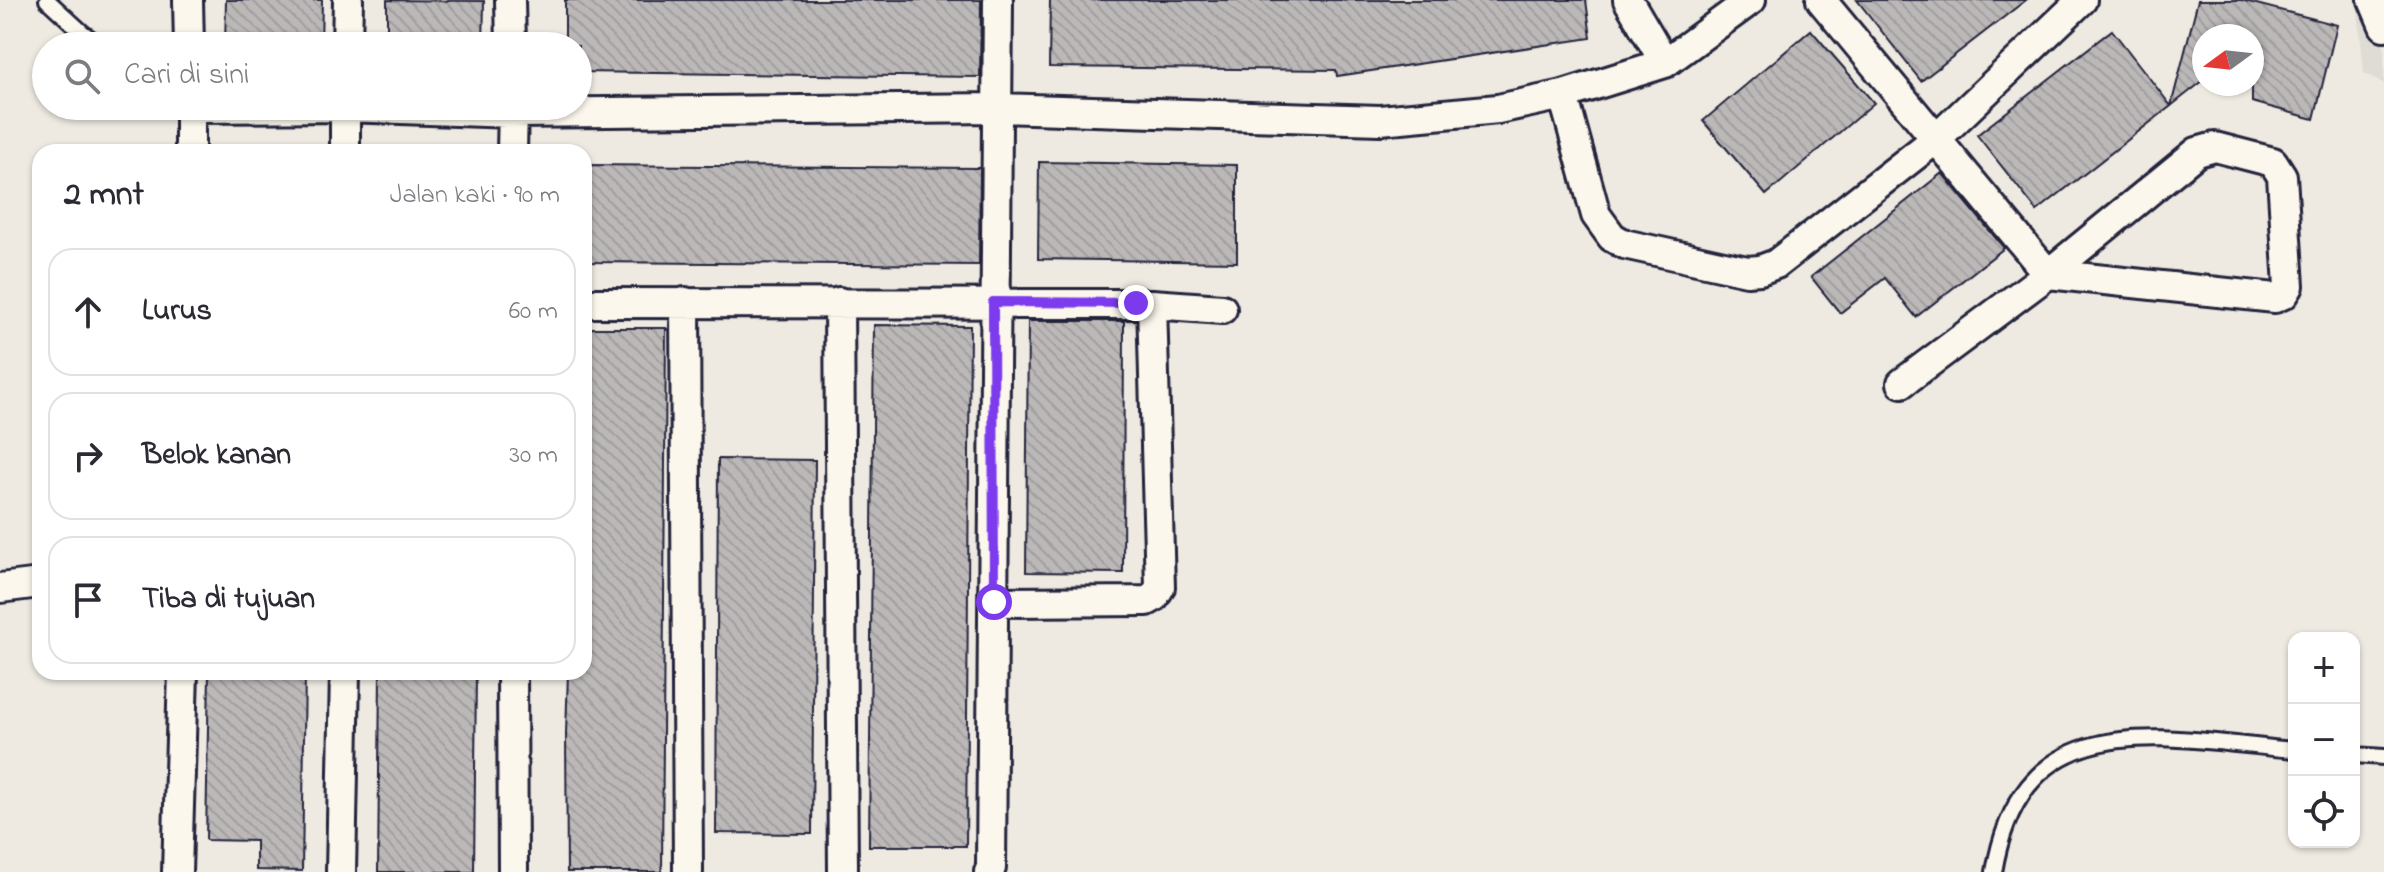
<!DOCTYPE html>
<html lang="id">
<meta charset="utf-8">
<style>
body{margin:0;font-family:"Indie Flower",sans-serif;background:#f2f2f3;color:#2b2b33}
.controls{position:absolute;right:24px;bottom:24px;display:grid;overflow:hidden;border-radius:16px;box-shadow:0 2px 6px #0004}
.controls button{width:72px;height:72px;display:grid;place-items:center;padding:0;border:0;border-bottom:2px solid #e1e1e2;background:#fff;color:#2b2b33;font:40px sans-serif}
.compass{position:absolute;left:2192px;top:24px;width:72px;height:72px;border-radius:50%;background:#fff;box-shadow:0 2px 6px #0004;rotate:255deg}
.stop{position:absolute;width:24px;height:24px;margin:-18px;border:6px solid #7c3aed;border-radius:50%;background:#fff}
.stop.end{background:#7c3aed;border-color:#fff;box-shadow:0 2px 8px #0008}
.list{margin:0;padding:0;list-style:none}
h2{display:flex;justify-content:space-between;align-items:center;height:104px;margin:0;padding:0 32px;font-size:34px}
h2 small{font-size:26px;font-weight:400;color:#7c7c81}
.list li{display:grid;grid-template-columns:52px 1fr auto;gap:24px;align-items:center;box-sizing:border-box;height:128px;margin:0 16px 16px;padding:0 16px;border:2px solid #e1e1e2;border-radius:24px}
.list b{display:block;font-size:30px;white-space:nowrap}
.list em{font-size:26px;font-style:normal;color:#7c7c81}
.icon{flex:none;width:44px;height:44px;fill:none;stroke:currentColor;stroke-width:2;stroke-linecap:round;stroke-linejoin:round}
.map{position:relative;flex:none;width:2384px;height:872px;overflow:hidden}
.search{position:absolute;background:#fff;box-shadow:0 2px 6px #0004;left:32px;top:32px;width:560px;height:88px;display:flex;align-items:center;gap:20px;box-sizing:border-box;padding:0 28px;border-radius:44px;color:#7c7c81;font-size:30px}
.panel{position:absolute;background:#fff;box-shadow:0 2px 6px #0004;left:32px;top:144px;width:560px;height:536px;border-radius:24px}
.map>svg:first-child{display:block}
</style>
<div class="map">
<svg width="2384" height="872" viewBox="0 0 2384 872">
<defs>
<pattern id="building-back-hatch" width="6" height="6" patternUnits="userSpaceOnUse" patternTransform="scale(2)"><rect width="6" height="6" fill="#bcb8b8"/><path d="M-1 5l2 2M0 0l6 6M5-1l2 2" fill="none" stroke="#a19e9f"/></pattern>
</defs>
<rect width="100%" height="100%" fill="#eeeae2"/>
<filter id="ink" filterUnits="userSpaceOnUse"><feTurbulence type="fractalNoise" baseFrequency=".0125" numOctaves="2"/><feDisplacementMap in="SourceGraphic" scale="16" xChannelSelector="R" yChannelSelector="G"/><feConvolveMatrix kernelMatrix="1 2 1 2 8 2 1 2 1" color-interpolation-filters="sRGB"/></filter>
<g filter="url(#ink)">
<path fill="#dfdbd5" d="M 2357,0 L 2384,0 L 2384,84 L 2364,73 Z"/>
<path fill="url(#building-back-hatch)" stroke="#22223b" stroke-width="2" d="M 226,0 L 322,0 L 321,46 L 225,46 Z
M 387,0 L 484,1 L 483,46 L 387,46 Z
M 565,0 L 981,0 L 980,77 L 578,72 L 578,46 L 565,46 Z
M 1050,0 L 1586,0 L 1591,38 L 1337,76 L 1336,70 L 1049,67 Z
M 1857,0 L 2026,0 L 1921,81 Z
M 2198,0 L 2241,0 L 2337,25 L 2314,119 L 2252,102 L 2252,36 L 2204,36 L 2204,80 L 2171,106 Z
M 1811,30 L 1874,103 L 1766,195 L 1703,121 Z
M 2112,30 L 2171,106 L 2037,211 L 1977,135 Z
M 1039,162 L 1237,165 L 1237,262 L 1038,259 Z
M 584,165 L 980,168 L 979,265 L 584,262 Z
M 1942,173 L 2004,248 L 1916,317 L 1885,278 L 1840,313 L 1811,277 Z
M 1028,321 L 1124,321 L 1123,573 L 1026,572 Z
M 874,325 L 970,326 L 966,846 L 869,846 Z
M 584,328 L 666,328 L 662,872 L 567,872 L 566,734 L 568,672 L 584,672 Z
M 718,459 L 815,460 L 812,834 L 716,833 Z
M 209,672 L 305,672 L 302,871 L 256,870 L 256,841 L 206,840 Z
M 380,672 L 476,672 L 474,872 L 378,872 Z"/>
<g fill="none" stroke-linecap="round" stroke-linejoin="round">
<g stroke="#22223b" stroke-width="20">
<path id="lane" d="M 47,0 L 83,33 L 101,46
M 2354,755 L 2384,757
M 1994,872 C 2023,699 2165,739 2294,750"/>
</g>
<g stroke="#22223b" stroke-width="34">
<path id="street" d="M 188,0 L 189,46
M 510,0 L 511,46
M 1628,0 L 1665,63
M 1821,0 L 2048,274 L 2275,298 L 2284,294 L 2289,286 L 2282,176 L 2273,162 L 2215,147 L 2197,152 L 2048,274 L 1902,383
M 2373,0 L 2384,26
M 347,46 L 348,0
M 1563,95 L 1596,215 L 1612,237 L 1624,244 L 1747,271 L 1760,270 L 1776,264 L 1936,139 L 2082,0
M 345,106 L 345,152
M 190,108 L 345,107 L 513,113 L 998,108 L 1380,120 L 1498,109 L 1563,95 L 1665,63 L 1751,0
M 190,152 L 190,106
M 512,152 L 513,106
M 685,302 L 688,872
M 839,302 L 843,872
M 584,303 L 1152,304 L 1160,587 L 1154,597 L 1147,601 L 994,602
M 1152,304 L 1222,309
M 0,588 L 40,583
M 512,672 L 513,872
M 177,872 L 183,672
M 341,872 L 345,672
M 989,872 L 991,868 L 998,0"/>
</g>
<use href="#lane" stroke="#fbf7ec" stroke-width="14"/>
<use href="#street" stroke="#fbf7ec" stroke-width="28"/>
</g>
</g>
<g fill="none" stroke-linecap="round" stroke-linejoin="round" filter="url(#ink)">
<path stroke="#7c3aed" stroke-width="10" d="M 994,602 L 993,302 L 1136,303"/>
</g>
</svg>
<div class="controls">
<button>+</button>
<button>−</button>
<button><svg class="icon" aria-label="locate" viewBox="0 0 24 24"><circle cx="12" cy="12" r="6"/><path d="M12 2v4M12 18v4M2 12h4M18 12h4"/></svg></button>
</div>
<svg class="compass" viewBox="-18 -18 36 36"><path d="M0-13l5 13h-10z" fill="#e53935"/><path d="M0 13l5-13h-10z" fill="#7c7c81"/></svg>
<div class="stop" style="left:994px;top:602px"></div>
<div class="stop end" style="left:1136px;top:303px"></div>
<div class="search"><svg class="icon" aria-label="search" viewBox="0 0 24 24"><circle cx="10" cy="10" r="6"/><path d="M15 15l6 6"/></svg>Cari di sini</div>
<section class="panel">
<h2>2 mnt<small>Jalan kaki · 90 m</small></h2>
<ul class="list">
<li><svg class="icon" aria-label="ahead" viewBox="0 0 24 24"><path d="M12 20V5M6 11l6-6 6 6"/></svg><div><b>Lurus</b></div><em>60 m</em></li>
<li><svg class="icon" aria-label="right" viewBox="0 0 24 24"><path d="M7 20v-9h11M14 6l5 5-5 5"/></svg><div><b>Belok kanan</b></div><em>30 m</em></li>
<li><svg class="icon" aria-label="arrive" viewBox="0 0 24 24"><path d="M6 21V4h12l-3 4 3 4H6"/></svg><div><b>Tiba di tujuan</b></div></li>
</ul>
</section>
</div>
